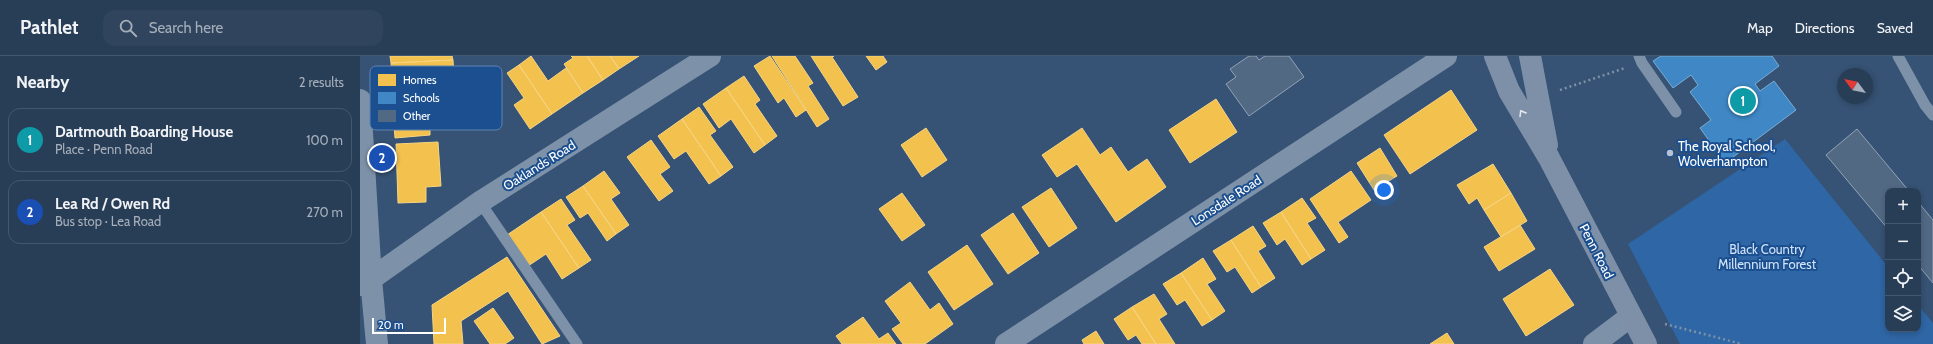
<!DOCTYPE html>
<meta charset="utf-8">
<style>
body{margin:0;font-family:Cabin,sans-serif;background:#30455d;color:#f1f3f6}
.controls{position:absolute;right:12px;bottom:12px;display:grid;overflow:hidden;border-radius:8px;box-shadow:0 2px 6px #0003}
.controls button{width:36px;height:36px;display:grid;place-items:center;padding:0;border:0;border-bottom:1px solid #44576d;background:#283e57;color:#f1f3f6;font:20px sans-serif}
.compass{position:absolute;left:1477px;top:12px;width:36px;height:36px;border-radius:50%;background:#283e57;box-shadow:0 2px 6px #0003;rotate:302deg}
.scale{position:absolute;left:12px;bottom:10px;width:74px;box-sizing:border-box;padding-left:4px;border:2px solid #fff;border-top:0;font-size:11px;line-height:14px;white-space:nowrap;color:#fff;-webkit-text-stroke:3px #1b4f8f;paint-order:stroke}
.you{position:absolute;left:1024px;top:134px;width:14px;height:14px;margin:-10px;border:3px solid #fff;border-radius:50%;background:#1a73e8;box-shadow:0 0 0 6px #1a73e833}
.badge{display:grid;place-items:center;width:26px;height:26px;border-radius:50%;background:#b9c2ce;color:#fff;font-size:13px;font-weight:700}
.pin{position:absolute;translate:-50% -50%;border:2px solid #fff;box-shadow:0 1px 4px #0006}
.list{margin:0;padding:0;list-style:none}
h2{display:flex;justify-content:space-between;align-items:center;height:52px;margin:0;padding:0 16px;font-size:17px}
h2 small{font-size:13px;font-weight:400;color:#a5aeba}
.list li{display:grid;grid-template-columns:26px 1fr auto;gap:12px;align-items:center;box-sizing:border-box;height:64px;margin:0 8px 8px;padding:0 8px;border:1px solid #44576d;border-radius:12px}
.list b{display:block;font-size:15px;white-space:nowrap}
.list p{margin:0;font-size:13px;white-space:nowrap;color:#a5aeba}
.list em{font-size:13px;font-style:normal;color:#a5aeba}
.icon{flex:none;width:22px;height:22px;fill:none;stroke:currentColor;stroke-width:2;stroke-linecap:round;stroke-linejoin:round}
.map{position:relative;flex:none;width:1573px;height:288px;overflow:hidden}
header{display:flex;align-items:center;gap:24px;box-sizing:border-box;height:56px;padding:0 20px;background:#283e57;border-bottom:1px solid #44576d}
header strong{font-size:19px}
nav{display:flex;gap:22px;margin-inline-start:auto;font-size:14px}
.search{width:280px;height:36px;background:#30455d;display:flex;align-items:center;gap:10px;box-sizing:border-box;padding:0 14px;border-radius:12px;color:#a5aeba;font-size:15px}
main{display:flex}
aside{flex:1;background:#283e57}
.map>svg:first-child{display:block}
</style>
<header>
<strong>Pathlet</strong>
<div class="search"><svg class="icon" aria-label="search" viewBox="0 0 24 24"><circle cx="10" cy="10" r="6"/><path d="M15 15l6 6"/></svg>Search here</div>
<nav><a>Map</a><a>Directions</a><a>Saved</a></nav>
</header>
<main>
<aside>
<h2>Nearby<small>2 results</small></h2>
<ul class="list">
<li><span class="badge" style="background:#0f9aa8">1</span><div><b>Dartmouth Boarding House</b><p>Place · Penn Road</p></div><em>100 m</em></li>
<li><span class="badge" style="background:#1a4fb4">2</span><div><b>Lea Rd / Owen Rd</b><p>Bus stop · Lea Road</p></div><em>270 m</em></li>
</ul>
</aside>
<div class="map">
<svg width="1573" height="288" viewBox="0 0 1573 288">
<rect width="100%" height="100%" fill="#365274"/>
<path fill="#2f66a5" d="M 1425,83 L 1528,211 L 1528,273 L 1558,273 L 1558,249 L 1573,267 L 1573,288 L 1320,288 L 1268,188 Z"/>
<path fill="#f2c14e" stroke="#f6d483" d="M 30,0 L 92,0 L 93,4 L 31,7 Z
M 171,0 L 188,25 L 206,12 L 223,37 L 192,58 L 159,9 Z
M 211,0 L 227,0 L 243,24 L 223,37 L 204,8 L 213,2 Z
M 227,0 L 250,0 L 259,13 L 243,24 Z
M 250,0 L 279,0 L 259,13 Z
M 410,0 L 446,54 L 436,61 L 424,42 L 418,47 L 394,10 Z
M 412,0 L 435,0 L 453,27 L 448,30 L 469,63 L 457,71 Z
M 451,0 L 474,0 L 472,1 L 498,41 L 483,50 Z
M 506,0 L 523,0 L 527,6 L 516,14 Z
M 93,4 L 94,21 L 32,25 L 31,7 Z
M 159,9 L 192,58 L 170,73 L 154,49 L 164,42 L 147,17 Z
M 384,20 L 400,44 L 395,48 L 417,80 L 405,89 L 366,32 Z
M 366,32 L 405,89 L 394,97 L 371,63 L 359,72 L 343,48 Z
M 1091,34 L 1117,74 L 1050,118 L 1024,79 Z
M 856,43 L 877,76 L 830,107 L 809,74 Z
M 339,51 L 356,75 L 350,79 L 373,111 L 361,120 L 322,63 Z
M 97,52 L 97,65 L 70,67 L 70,79 L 35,82 L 33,56 Z
M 322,63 L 361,120 L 349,128 L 326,95 L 314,103 L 298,80 Z
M 566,72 L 587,104 L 562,121 L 541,89 Z
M 722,72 L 740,99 L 751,91 L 768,116 L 787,103 L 806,131 L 756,166 L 717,108 L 697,121 L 682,99 Z
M 291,84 L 310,111 L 300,118 L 313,135 L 299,145 L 267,101 Z
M 78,86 L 81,130 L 66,131 L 66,146 L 38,147 L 36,88 Z
M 1020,92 L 1037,120 L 1014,134 L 997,107 Z
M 1133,108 L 1151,137 L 1124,154 L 1117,142 L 1109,148 L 1097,129 Z
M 244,115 L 260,137 L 251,143 L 269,169 L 256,178 L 223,130 Z
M 991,115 L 1011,144 L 978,166 L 988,181 L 979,187 L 950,143 Z
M 223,130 L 256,178 L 247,185 L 228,157 L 220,162 L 206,141 Z
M 691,132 L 717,172 L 689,191 L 662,151 Z
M 542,137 L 565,169 L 542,185 L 519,153 Z
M 1151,137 L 1167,165 L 1141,181 L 1124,154 Z
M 942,142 L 956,162 L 947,167 L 965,194 L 951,203 L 921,156 Z
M 201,143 L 215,164 L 207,169 L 231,204 L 219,212 L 181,156 Z
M 181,156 L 219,212 L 202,223 L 186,198 L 168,210 L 147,179 Z
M 921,156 L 951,203 L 942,209 L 925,183 L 917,189 L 903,167 Z
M 653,157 L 679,197 L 648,218 L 621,179 Z
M 1160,169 L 1175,193 L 1139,215 L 1124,191 Z
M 893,170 L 906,190 L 898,195 L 915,222 L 901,231 L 871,184 Z
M 871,184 L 901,231 L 892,237 L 875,211 L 867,216 L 853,195 Z
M 607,189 L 633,228 L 594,254 L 568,216 Z
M 147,201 L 200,280 L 182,288 L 148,235 L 101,265 L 103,288 L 74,288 L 72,249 Z
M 843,202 L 856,223 L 847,228 L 865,255 L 852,264 L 821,217 Z
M 1190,213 L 1214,249 L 1166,280 L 1143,243 Z
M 821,217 L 852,264 L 842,270 L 825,244 L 817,249 L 803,228 Z
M 550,226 L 570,254 L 579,247 L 593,268 L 565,288 L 543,288 L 532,273 L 541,267 L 525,245 Z
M 794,238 L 807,258 L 799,263 L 815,288 L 796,288 L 772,251 Z
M 772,251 L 796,288 L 782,288 L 776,279 L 768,284 L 754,263 Z
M 133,252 L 154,282 L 145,288 L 130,288 L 114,265 Z
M 503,261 L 519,283 L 528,277 L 536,288 L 482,288 L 476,280 Z
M 736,275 L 744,288 L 724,288 L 722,284 Z
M 1087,277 L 1094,288 L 1070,288 Z"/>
<path fill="#3f88c5" stroke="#79acd6" d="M 1301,0 L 1412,0 L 1419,10 L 1395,28 L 1400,35 L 1414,25 L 1436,54 L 1365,107 L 1340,72 L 1351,64 L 1330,36 L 1338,29 L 1331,19 L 1313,32 L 1293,5 Z"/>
<path fill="#526984" stroke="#92a2b6" d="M 889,0 L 896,0 L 899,4 L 905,0 L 929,0 L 944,21 L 889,60 L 866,28 L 876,21 L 870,13 Z
M 1497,73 L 1549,135 L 1528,135 L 1528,173 L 1466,99 Z
M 1558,146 L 1573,164 L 1573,227 L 1558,209 Z"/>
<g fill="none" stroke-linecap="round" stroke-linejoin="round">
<path stroke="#7d92a8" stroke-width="2.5" stroke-dasharray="2 3" stroke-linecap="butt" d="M 1200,34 L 1265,12
M 1305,268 L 1382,288"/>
<path stroke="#7d92a8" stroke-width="11" d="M 1279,0 L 1282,7 L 1316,56
M 1538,0 L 1565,49 L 1573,59
M 120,146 L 217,288"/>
<path stroke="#7d92a8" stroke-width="22" d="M 0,229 L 11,223 L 120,146 L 350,0
M 646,288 L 1086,0
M 1234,288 L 1271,260"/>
<path stroke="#7d92a8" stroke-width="22" d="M 0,44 L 11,223 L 17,288"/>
<path stroke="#7e90a7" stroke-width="22" d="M 1135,0 L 1149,35 L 1189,102 L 1286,288
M 1170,0 L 1187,89"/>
</g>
<defs><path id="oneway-chevron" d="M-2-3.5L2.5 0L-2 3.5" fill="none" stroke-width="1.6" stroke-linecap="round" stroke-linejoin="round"/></defs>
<use stroke="#e5e9ed" href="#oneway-chevron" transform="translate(1162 57) rotate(-121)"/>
<circle fill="#b9c2ce" stroke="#1b4f8f" stroke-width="1.5" cx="1310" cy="97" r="4"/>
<g text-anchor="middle" stroke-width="4" stroke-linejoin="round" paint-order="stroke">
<g font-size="13" fill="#fff" stroke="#1b4f8f" text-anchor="start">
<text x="1318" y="95">The Royal School,<tspan x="1318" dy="15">Wolverhampton</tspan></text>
</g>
<g font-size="13" fill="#fff" stroke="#1b4f8f">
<text transform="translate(179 109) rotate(-32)" y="5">Oaklands Road</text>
<text transform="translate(866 144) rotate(-33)" y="5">Lonsdale Road</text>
<text transform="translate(1237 195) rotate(63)" y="5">Penn Road</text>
</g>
<g font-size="13" fill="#cfe3fa" stroke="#1b4f8f">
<text x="1407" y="198">Black Country<tspan x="1407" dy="15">Millennium Forest</tspan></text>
</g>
</g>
<rect x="10" y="10" width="132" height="64" rx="6" fill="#1b4f8f" stroke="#5f84b1" stroke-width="1"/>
<rect x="18" y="18" width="18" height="12" fill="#f2c14e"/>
<rect x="18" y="36" width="18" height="12" fill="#3f88c5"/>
<rect x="18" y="54" width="18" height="12" fill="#526984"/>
<g font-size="11" fill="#fff">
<text x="43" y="28">Homes</text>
<text x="43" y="46">Schools</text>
<text x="43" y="64">Other</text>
</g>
</svg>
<div class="controls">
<button>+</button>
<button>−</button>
<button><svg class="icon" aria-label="locate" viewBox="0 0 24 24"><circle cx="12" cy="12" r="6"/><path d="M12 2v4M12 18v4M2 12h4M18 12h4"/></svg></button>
<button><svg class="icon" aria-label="layers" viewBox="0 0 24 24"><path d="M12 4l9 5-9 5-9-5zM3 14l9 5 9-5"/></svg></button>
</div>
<svg class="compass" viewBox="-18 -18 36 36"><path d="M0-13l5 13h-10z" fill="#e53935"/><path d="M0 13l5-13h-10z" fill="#a5aeba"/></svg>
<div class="scale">20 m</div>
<div class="you"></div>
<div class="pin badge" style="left:1383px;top:45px;background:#0f9aa8">1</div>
<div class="pin badge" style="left:22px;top:102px;background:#1a4fb4">2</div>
</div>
</main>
